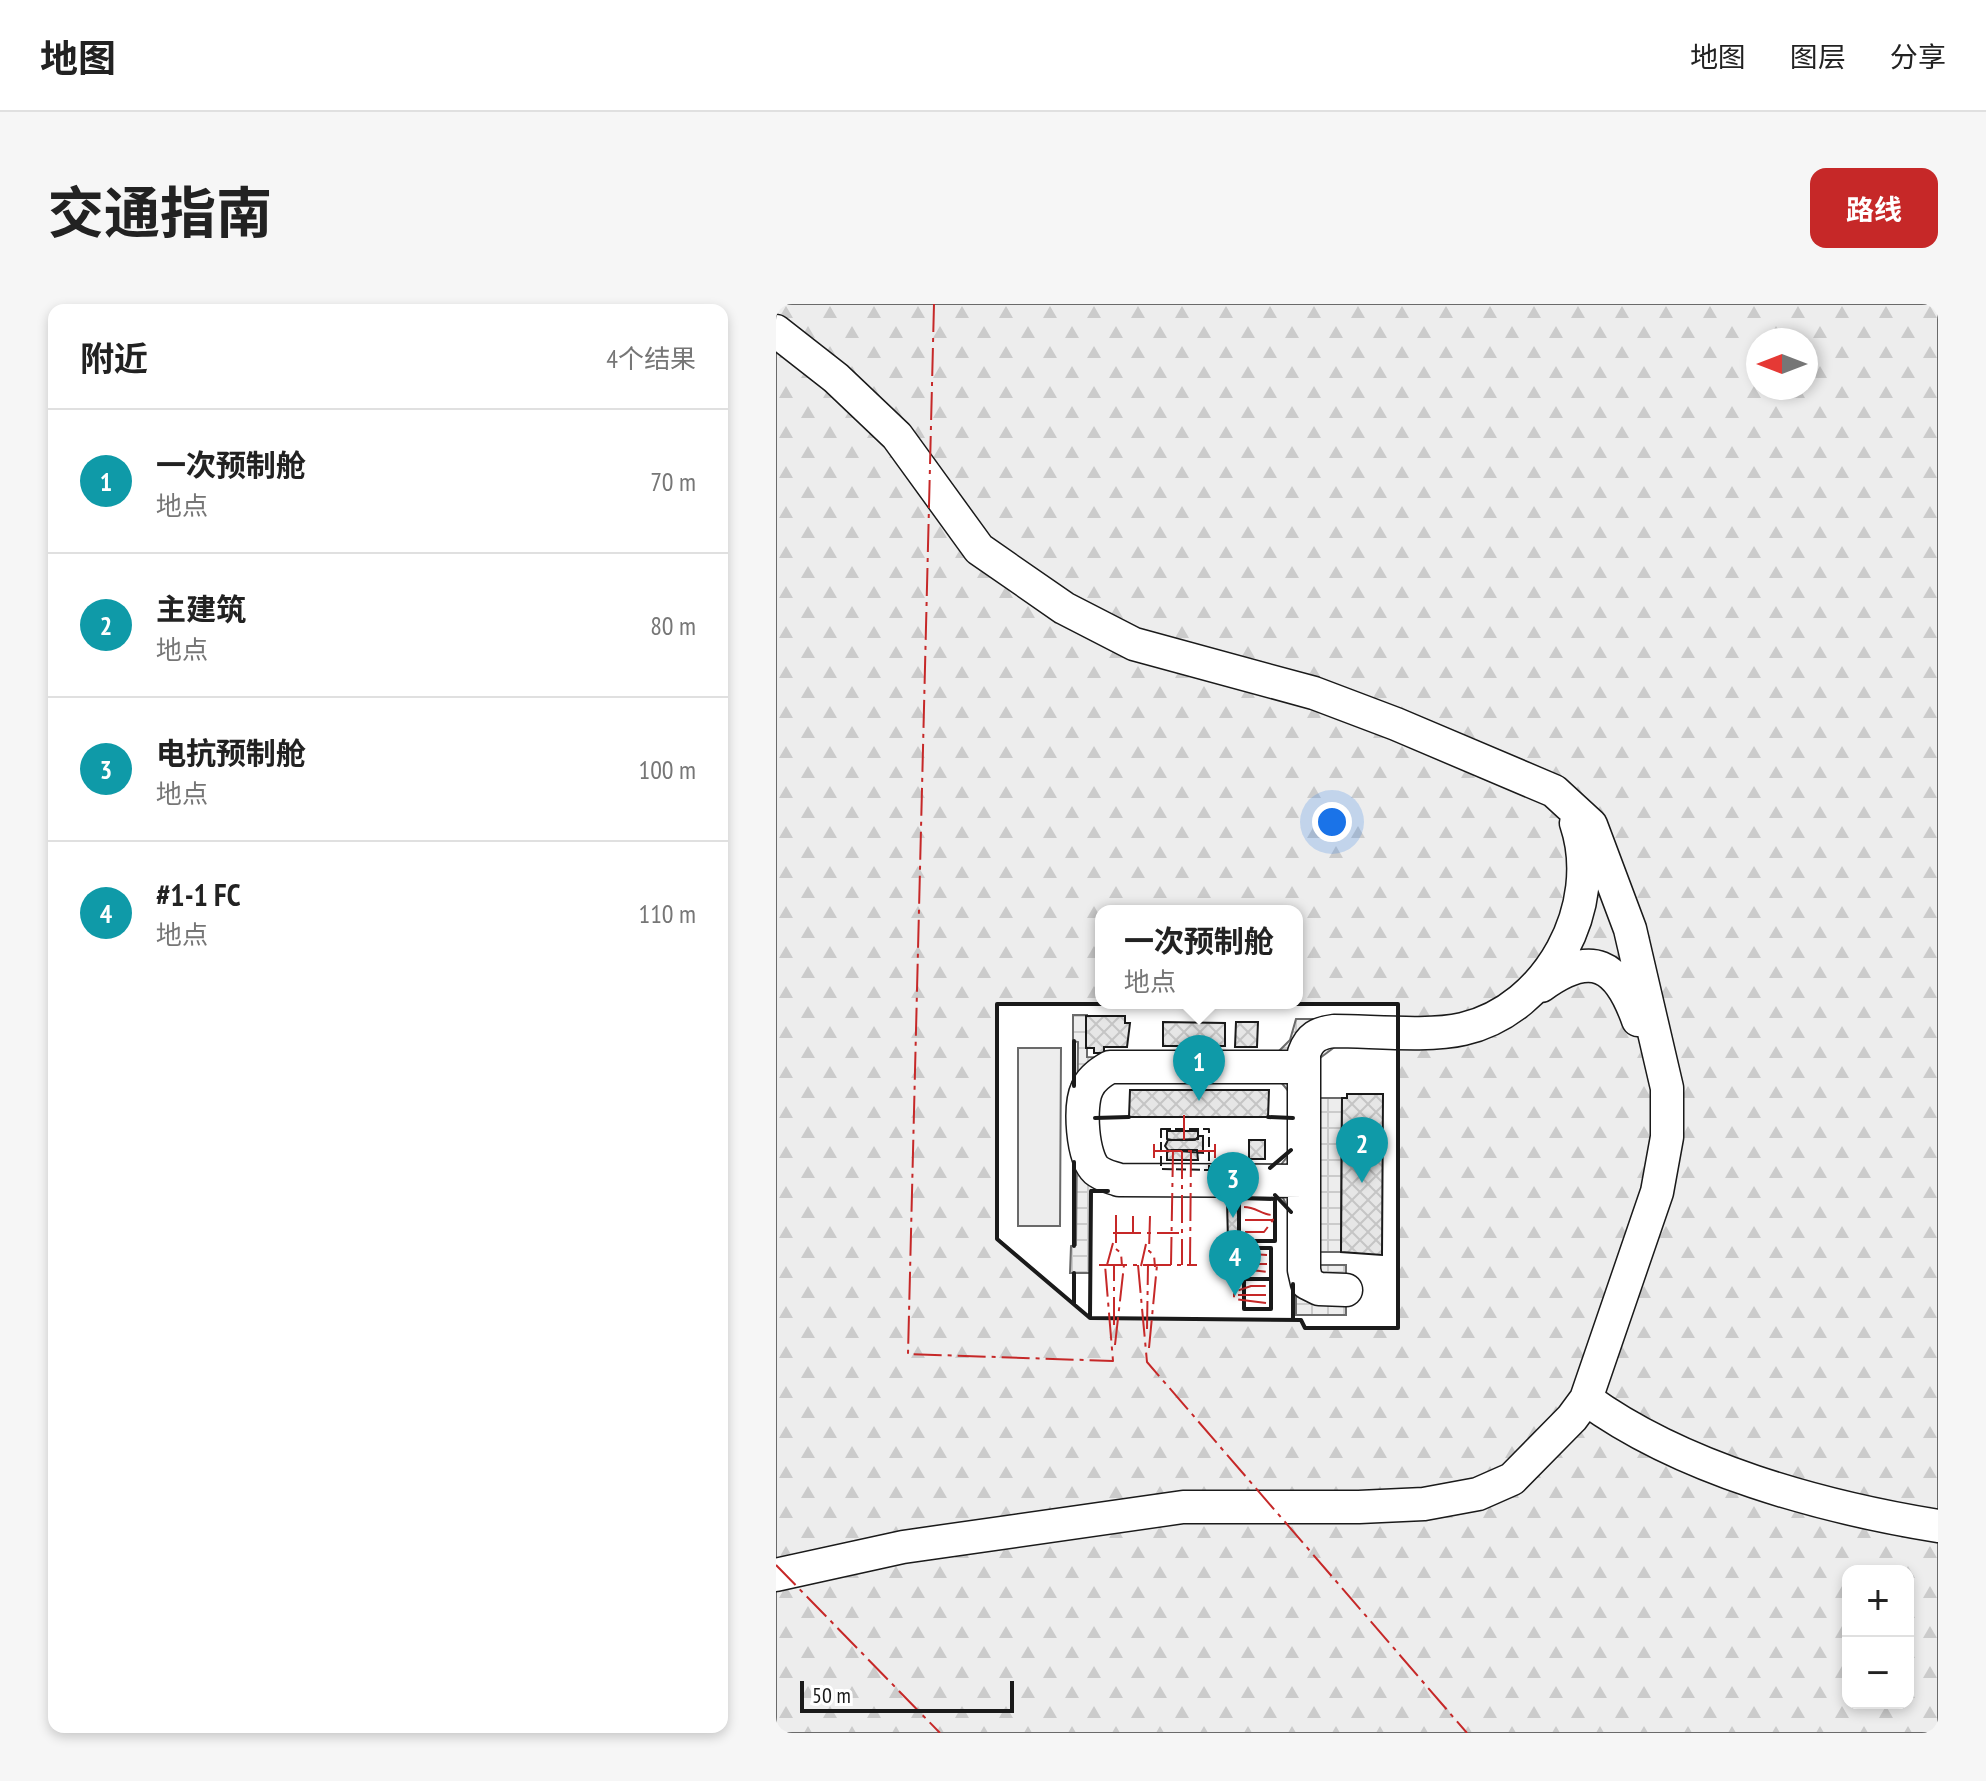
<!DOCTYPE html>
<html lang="zh">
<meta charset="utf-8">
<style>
body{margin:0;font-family:"PT Sans Narrow","Noto Sans SC",sans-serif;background:#f6f6f6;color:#222}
.controls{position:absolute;right:24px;bottom:24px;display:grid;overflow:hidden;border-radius:16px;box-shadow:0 4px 12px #0003}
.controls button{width:72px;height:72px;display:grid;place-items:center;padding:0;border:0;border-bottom:2px solid #e0e0e0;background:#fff;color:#222;font:40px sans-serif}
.compass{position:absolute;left:970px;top:24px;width:72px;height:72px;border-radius:50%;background:#fff;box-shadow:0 4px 12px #0003;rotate:270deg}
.scale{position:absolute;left:24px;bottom:20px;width:214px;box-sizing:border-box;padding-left:8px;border:4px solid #1a1a1a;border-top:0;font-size:22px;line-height:28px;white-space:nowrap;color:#1a1a1a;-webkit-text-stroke:6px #fff;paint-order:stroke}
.you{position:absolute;left:556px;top:518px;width:28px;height:28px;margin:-20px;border:6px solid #fff;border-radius:50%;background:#1a73e8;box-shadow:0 0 0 12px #1a73e833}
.badge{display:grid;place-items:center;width:52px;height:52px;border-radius:50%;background:#c62828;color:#fff;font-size:26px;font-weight:700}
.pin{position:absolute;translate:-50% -66px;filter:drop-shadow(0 2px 4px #0008)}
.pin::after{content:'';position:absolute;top:42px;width:28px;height:24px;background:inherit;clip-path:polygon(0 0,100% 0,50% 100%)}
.popup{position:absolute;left:319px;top:601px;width:208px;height:104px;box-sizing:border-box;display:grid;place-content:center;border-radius:16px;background:#fff;filter:drop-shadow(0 2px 6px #0005);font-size:26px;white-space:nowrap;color:#767676}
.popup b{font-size:30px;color:#222}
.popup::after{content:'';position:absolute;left:50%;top:100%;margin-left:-16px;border:16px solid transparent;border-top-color:#fff}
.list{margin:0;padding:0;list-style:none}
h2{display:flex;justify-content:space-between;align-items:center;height:104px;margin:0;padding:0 32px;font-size:34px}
h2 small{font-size:26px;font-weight:400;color:#767676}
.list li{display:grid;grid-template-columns:52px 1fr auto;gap:24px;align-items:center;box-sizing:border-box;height:144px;padding:0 32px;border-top:2px solid #e0e0e0}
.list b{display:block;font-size:30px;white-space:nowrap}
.list p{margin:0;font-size:26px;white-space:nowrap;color:#767676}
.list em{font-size:26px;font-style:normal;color:#767676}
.map{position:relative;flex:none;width:1162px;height:1429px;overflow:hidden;border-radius:16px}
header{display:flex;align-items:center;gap:48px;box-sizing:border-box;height:112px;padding:0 40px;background:#fff;border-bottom:2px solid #e0e0e0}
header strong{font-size:38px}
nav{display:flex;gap:44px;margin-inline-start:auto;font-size:28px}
.intro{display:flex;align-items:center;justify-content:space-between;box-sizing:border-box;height:192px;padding:0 48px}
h1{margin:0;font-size:56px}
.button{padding:20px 36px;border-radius:16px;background:#c62828;color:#fff;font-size:28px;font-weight:700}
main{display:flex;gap:48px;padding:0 48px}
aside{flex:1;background:#fff;border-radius:16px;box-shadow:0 4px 12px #0003}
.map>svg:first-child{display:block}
</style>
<header>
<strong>地图</strong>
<nav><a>地图</a><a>图层</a><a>分享</a></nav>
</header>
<div class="intro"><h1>交通指南</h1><a class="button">路线</a></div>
<main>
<aside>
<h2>附近<small>4个结果</small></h2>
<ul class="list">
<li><span class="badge" style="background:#0f9aa8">1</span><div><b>一次预制舱</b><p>地点</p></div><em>70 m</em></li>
<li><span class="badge" style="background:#0f9aa8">2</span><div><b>主建筑</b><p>地点</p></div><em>80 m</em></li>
<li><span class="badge" style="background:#0f9aa8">3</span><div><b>电抗预制舱</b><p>地点</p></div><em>100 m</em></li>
<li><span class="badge" style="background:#0f9aa8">4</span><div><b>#1-1 FC</b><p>地点</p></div><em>110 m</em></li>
</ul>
</aside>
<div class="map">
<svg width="1162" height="1429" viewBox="0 0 1162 1429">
<defs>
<pattern id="forest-firs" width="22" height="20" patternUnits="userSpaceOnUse" patternTransform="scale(2)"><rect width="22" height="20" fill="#ededed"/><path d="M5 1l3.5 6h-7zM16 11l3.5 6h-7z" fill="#cbcbcb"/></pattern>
<pattern id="plaza-grid" width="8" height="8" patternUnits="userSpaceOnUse" patternTransform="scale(2)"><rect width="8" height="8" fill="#ededed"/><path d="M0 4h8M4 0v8" fill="none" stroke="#cbcbcb"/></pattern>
<pattern id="building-cross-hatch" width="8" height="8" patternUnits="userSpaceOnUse" patternTransform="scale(2)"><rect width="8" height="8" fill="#e6e6e6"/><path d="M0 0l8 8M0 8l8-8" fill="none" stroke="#c5c5c5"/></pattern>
</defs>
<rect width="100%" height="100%" fill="#fff"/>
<path fill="url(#forest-firs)" stroke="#6a6a6a" stroke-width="2" fill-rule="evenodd" d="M 0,0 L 1162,0 L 1162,1429 L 0,1429 ZM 982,36 L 1030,36 L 1030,84 L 982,84 ZM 325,607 L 521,607 L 521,699 L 325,699 ZM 221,700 L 622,700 L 622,1024 L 529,1024 L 525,1016 L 314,1014 L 221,934 ZM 1072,1267 L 1132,1267 L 1132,1399 L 1072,1399 Z"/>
<path fill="#ededed" stroke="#6a6a6a" stroke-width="2" d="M 242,744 L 285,744 L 284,922 L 242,922 Z"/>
<path fill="url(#plaza-grid)" stroke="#6a6a6a" stroke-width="2" fill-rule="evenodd" d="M 297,711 L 311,711 L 311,753 L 485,754 L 501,749 L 514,736 L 520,715 L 622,715 L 560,742 L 544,754 L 537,794 L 566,794 L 565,948 L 537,948 L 537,961 L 570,961 L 570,1011 L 520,1011 L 520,920 L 507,894 L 483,885 L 315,886 L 314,969 L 294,969 L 295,942 L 300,941 L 302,738 L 297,737 ZM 346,771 L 504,777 L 514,789 L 517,845 L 504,862 L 333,862 L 317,828 L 322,788 Z"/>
<path fill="url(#building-cross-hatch)" stroke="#1a1a1a" stroke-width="2" d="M 310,712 L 349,712 L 349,719 L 354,719 L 351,743 L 328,743 L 328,749 L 318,749 L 318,744 L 310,744 Z
M 387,718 L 449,719 L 449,742 L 387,742 Z
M 460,718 L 482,718 L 481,743 L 459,743 Z
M 354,786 L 493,786 L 492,813 L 353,813 Z
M 571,790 L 607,790 L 606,951 L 565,948 L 566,794 L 571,794 Z
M 391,827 L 422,827 L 422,835 L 396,836 L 391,835 Z
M 423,832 L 427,832 L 427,849 L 392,846 L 389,842 L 392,836 L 419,836 Z
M 473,836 L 489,836 L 489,855 L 473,855 Z
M 396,846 L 421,846 L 422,856 L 391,856 L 391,848 Z
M 451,897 L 462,897 L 462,936 L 457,931 L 452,937 Z"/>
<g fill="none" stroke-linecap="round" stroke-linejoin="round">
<g stroke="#1a1a1a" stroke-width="35">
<path id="minor" d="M 0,27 L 60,74 L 121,132 L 203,245 L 288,304 L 358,340 L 538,389 L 620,420 L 778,487 L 815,521 L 854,625 L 891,784 L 891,833 L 881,888 L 810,1095 L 796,1114 L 736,1175 L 702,1190 L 648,1200 L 583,1203 L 407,1203 L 127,1243 L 0,1271
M 765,682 C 816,645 842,660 862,716
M 528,763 L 334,763 C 325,768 315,775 311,785 C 303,802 306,853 320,866 C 327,872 335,873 343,876 L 528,877
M 570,986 L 543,985 L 531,979 L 528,966 L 528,749 C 534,733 542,729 558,727 C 595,727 653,733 687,725 C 773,705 828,602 800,519
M 810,1095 C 906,1165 1045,1203 1162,1222"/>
</g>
<use href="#minor" stroke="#fff" stroke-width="32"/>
<path stroke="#1a1a1a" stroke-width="2" stroke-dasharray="10 4" stroke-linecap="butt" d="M 385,825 L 433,825 L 433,866 L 385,865 Z"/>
<path stroke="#1a1a1a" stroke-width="4" d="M 221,700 L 622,700 L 622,1024 L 529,1024 L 525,1016 L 314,1014 L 221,935 Z
M 298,737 L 298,782
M 492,813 L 517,814
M 319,814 L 353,813
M 298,858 L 298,942
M 494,864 L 515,846
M 499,891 L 515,908
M 463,894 L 499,895 L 499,937 L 463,937 Z
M 468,944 L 495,944 L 495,1005 L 468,1005 Z
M 298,969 L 298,1000
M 468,975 L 495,975
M 517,980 L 517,1016
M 314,1014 L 315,887 L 332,887"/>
<path stroke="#c62828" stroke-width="2" stroke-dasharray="28 6 4 6" stroke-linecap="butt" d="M 158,0 L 132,1050 L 337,1057 L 329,961
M 408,836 L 408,811
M 378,840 L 378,854
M 439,840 L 439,854
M 378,847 L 439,847
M 406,847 L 406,961
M 468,903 C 480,903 486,911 497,911 L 497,916 L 488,928 L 469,928
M 340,911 L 340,945 L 345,949 L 346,962
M 357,912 L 357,929
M 374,912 L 373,947 L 378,951 L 379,963
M 469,916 L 497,916
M 337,929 L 403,929
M 491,951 L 476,950 L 459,956 L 459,964 L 491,968
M 463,960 L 491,960
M 323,961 L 421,961
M 331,961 L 337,939
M 362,961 L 371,1058 L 691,1429
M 395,961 L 397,847
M 414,961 L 415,847
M 365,962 L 370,940
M 462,991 L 490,991
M 490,999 L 458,995 L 458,988 L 475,982 L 491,982
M 338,1021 L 338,961
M 371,1025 L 372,961
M 339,1041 L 348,961
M 373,1044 L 381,961
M 0,1261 L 164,1429"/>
</g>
</svg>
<div class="controls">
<button>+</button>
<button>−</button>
</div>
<svg class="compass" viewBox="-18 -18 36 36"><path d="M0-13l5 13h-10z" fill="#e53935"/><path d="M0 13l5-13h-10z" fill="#767676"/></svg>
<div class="scale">50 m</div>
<div class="you"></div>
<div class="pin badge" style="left:423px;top:797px;background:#0f9aa8">1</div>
<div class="popup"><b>一次预制舱</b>地点</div>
<div class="pin badge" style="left:586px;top:879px;background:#0f9aa8">2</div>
<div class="pin badge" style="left:457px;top:914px;background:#0f9aa8">3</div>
<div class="pin badge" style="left:459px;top:992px;background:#0f9aa8">4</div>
</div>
</main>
